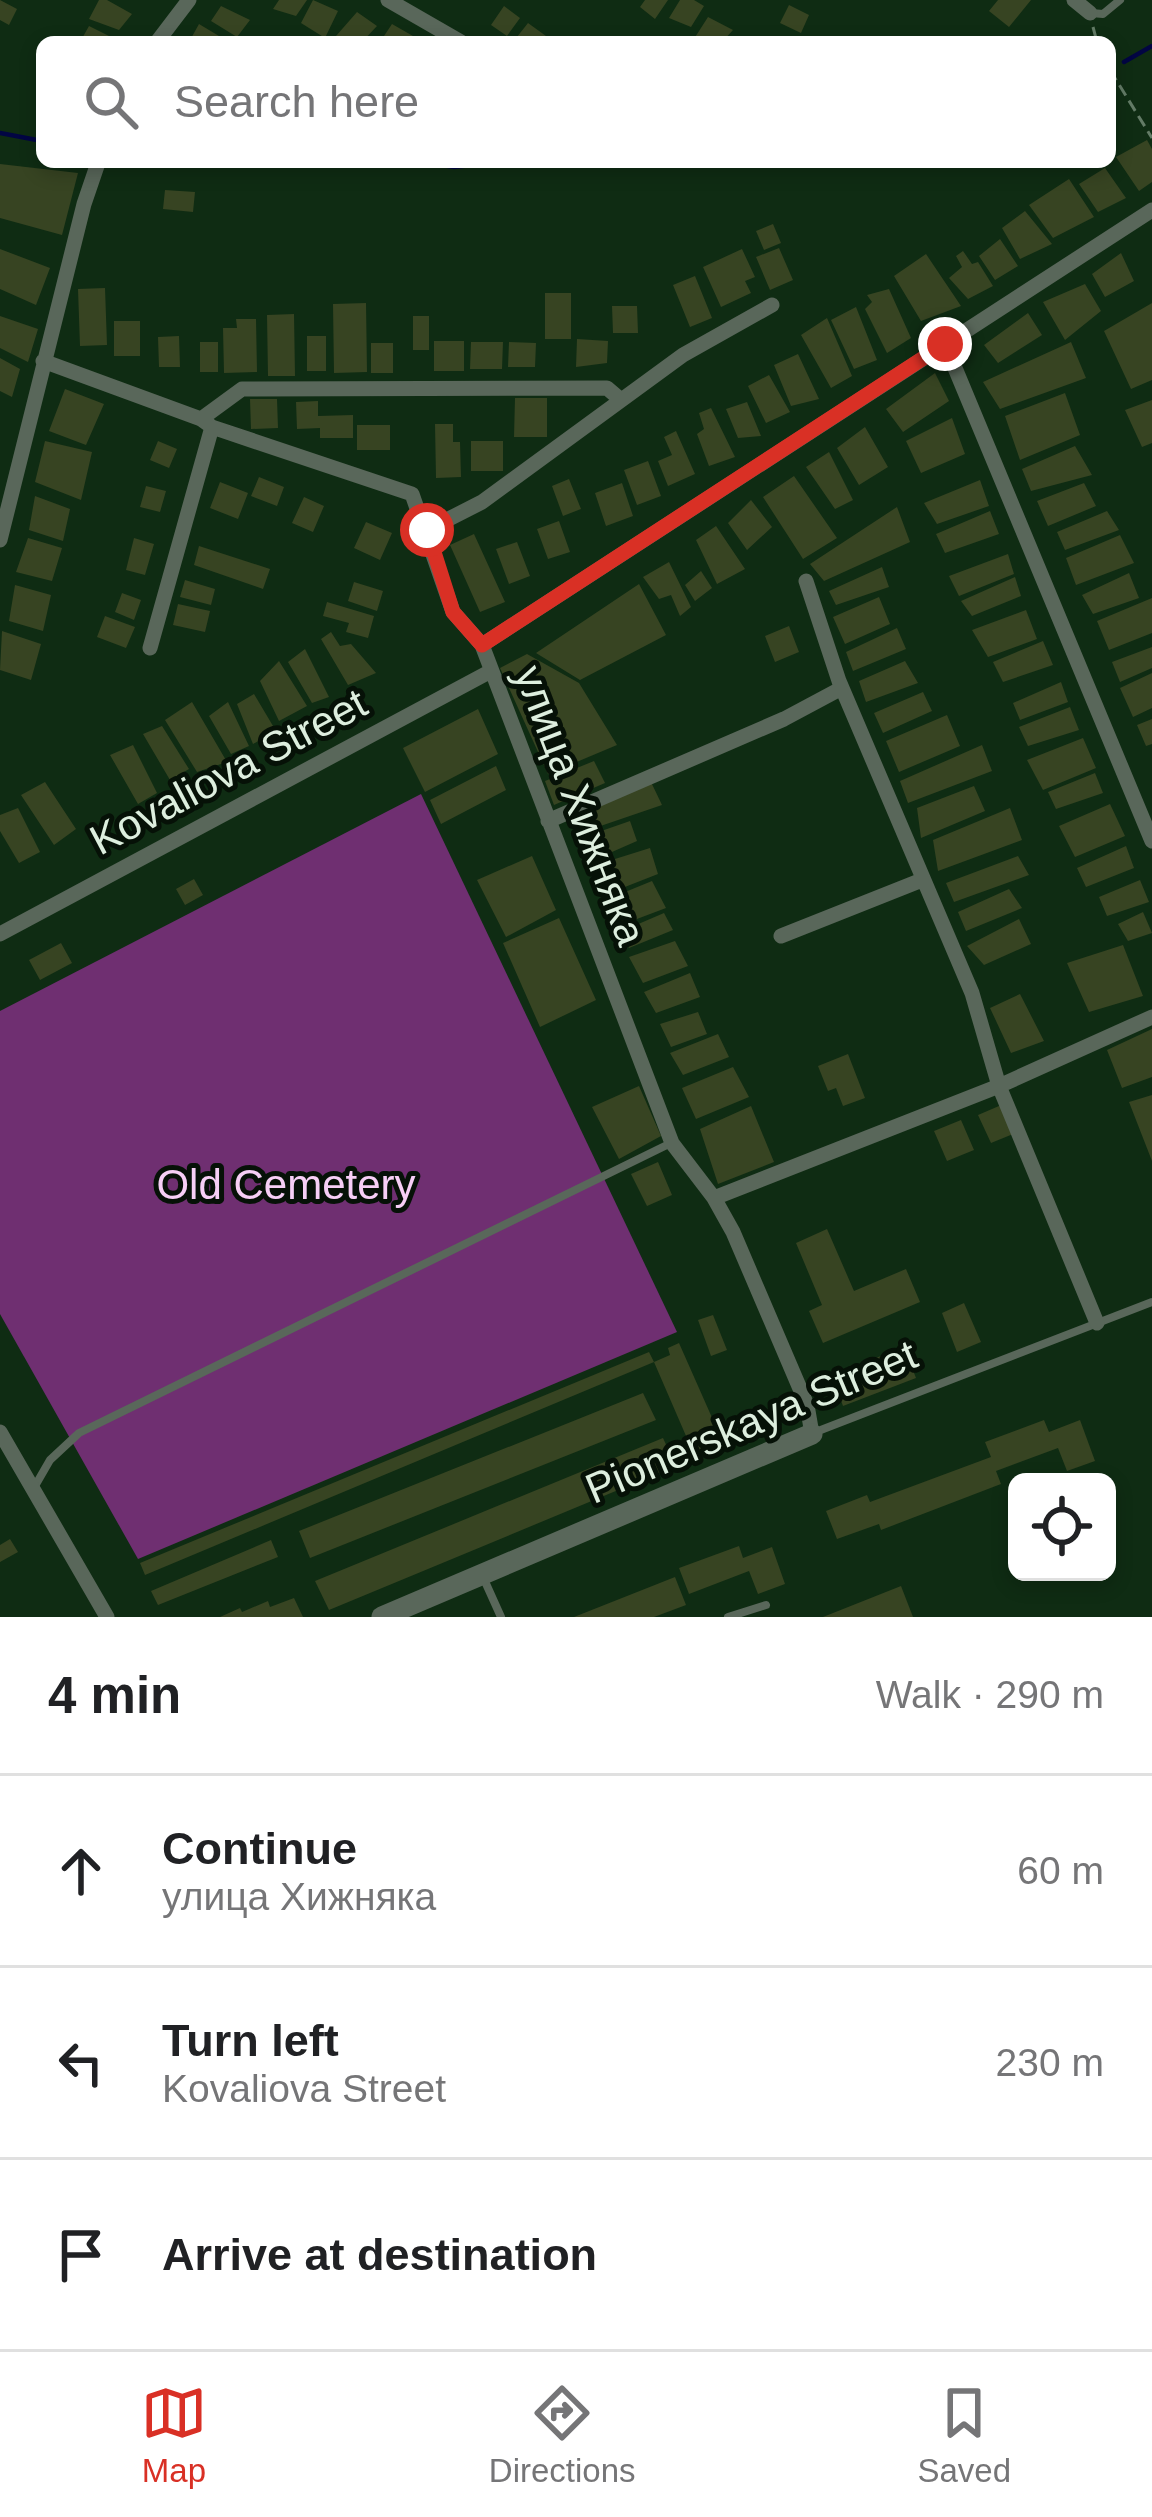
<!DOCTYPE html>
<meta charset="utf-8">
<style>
body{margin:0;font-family:Helvetica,sans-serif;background:#f6f6f6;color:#202124}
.controls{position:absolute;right:36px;bottom:36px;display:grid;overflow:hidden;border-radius:18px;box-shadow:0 6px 18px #0003}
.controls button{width:108px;height:108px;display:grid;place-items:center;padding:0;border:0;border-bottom:3px solid #e0e0e0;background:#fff;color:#202124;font:60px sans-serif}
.stop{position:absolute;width:36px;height:36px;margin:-27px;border:9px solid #d93025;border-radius:50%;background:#fff}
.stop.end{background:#d93025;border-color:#fff;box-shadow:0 3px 12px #0008}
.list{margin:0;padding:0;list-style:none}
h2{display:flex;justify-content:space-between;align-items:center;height:156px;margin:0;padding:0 48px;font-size:51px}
h2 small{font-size:39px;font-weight:400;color:#757577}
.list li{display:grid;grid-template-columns:78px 1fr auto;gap:36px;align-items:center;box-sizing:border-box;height:192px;padding:0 48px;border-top:3px solid #e0e0e0}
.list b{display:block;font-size:45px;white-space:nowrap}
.list p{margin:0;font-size:39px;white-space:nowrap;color:#757577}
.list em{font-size:39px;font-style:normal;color:#757577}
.icon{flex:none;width:66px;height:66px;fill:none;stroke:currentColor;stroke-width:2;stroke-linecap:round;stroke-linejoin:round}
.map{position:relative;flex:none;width:1152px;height:1617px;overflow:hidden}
.search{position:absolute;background:#fff;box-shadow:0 6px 18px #0003;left:36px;right:36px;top:36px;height:132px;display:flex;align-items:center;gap:30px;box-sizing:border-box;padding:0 42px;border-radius:18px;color:#757577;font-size:45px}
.sheet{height:732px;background:#fff}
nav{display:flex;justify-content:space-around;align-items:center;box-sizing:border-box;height:168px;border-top:3px solid #e0e0e0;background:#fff;font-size:33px;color:#757577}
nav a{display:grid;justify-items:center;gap:6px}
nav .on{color:#d93025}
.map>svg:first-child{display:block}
</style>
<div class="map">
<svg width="1152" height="1617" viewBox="0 0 1152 1617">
<rect width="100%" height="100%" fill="#0f2c13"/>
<path fill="#6f2f71" d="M 421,794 L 677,1332 L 138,1559 L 0,1314 L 0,1011 Z"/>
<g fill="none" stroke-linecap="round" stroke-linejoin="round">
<path stroke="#020543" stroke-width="4.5" d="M 1124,62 L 1152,46
M 0,133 L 42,141
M 424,162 L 454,167 L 496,162"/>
</g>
<path fill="#374422" d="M 0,0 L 17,9 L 9,25 L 0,20 Z
M 99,0 L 107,0 L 132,14 L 119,30 L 89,19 Z
M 279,0 L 307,0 L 296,16 L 273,9 Z
M 313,0 L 338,11 L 325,38 L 301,23 Z
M 645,0 L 668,0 L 655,19 L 640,7 Z
M 680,0 L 694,0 L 704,6 L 691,27 L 669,18 Z
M 998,0 L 1031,0 L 1009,27 L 989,11 Z
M 789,5 L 809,15 L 801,33 L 780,23 Z
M 221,6 L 250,20 L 237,37 L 211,21 Z
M 504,6 L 520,18 L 507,36 L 491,25 Z
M 357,12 L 377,26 L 362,42 L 348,42 L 336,36 Z
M 708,17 L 733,30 L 722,42 L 692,42 Z
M 528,23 L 546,36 L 542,42 L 513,42 Z
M 199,24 L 229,42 L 189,42 Z
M 392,24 L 413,36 L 409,42 L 380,42 Z
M 89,26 L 121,42 L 80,42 Z
M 1147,140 L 1152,149 L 1152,182 L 1139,191 L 1116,157 Z
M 0,164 L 78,173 L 62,235 L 0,218 Z
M 1105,168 L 1126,198 L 1098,212 L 1079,184 Z
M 1069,179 L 1094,217 L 1053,238 L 1029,205 Z
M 165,190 L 195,192 L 193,212 L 163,209 Z
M 1025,211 L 1052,244 L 1020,259 L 1002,228 Z
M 773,224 L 781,243 L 764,250 L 756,231 Z
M 1000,239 L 1018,266 L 995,280 L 979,256 Z
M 779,248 L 793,280 L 770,290 L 756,257 Z
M 0,249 L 50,268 L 36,305 L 0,289 Z
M 742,249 L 755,277 L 745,281 L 751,293 L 721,307 L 703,267 Z
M 963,251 L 972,264 L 978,262 L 993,286 L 968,299 L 949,278 L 962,267 L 956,256 Z
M 1121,253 L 1134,281 L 1105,297 L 1092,274 Z
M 926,254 L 961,306 L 921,321 L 894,276 Z
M 695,276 L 712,318 L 690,327 L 673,285 Z
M 1085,284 L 1101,311 L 1065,340 L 1043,302 Z
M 105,288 L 107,345 L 80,346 L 78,289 Z
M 889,289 L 911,338 L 887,353 L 865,309 L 872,302 L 867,295 Z
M 545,293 L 571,293 L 571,339 L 545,339 Z
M 366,303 L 367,372 L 334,373 L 333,304 Z
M 1152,303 L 1152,380 L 1131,389 L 1104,331 Z
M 612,306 L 637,306 L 638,333 L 613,333 Z
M 856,307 L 877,360 L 854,369 L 831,320 Z
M 1028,313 L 1042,335 L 998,363 L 984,345 Z
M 294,314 L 295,376 L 268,376 L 267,315 Z
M 0,316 L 38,329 L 28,362 L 0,348 Z
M 413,316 L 429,316 L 429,350 L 413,350 Z
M 827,318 L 852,376 L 831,388 L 801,335 Z
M 236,319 L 256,319 L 257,372 L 224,373 L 223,328 L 237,328 Z
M 114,321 L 140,321 L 140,356 L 114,356 Z
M 179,336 L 180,367 L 159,367 L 158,337 Z
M 307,336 L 326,336 L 326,371 L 307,371 Z
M 577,339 L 608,341 L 607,363 L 576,367 Z
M 434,341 L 464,341 L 464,371 L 434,371 Z
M 200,342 L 218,342 L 218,372 L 200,372 Z
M 471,342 L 503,342 L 502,369 L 470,369 Z
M 509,342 L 536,343 L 535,367 L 508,367 Z
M 1071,342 L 1086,378 L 1000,409 L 983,382 Z
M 371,343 L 393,343 L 393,373 L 371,373 Z
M 798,354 L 819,399 L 791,406 L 774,365 Z
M 0,358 L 20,369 L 12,397 L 0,391 Z
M 935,373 L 949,401 L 903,432 L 886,409 Z
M 769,375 L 790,412 L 766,423 L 748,386 Z
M 65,389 L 104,404 L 86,445 L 49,431 Z
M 1065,393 L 1080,435 L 1020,460 L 1005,416 Z
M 515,398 L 547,398 L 547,437 L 514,437 Z
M 250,399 L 277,399 L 278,428 L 251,429 Z
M 1152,400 L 1152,443 L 1142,447 L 1125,410 Z
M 318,401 L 318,416 L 353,415 L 353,438 L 320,438 L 320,428 L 297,429 L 296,402 Z
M 747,402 L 761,436 L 738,438 L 726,409 Z
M 711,408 L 735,457 L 709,466 L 697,434 L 704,429 L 699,413 Z
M 952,418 L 965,454 L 921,473 L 906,441 Z
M 435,424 L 453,424 L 453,442 L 460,442 L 461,477 L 436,478 Z
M 357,425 L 390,425 L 390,450 L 357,450 Z
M 865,427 L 888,467 L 859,485 L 837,448 Z
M 676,431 L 695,474 L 668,486 L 658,461 L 672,455 L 664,437 Z
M 45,441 L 92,452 L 81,500 L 35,482 Z
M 158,441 L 177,449 L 169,468 L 150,460 Z
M 471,441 L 503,441 L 503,471 L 471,471 Z
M 1075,446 L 1092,475 L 1031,491 L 1022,469 Z
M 829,452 L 853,500 L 835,509 L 806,467 Z
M 648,461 L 661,496 L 637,505 L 624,470 Z
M 794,476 L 837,538 L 803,559 L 763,497 Z
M 259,477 L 284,487 L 277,506 L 251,496 Z
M 569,479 L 581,509 L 563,516 L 552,486 Z
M 980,480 L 989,506 L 937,524 L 924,503 Z
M 220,482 L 248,493 L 238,519 L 210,508 Z
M 622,483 L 633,516 L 606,526 L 595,493 Z
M 1084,483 L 1096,506 L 1048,526 L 1037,501 Z
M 146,486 L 166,491 L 160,512 L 140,507 Z
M 35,496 L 70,509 L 63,541 L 29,530 Z
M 304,497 L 324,506 L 313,532 L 292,523 Z
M 751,500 L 772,527 L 747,550 L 728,523 Z
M 897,507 L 910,542 L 824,581 L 810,564 Z
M 990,511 L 999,534 L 945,553 L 936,534 Z
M 1107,511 L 1119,530 L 1065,550 L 1057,532 Z
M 559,521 L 570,552 L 548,559 L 537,529 Z
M 366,522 L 392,533 L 380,560 L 354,548 Z
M 716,526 L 745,569 L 717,584 L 696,540 Z
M 474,534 L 505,602 L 480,612 L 450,545 Z
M 1120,535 L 1134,563 L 1076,585 L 1066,558 Z
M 28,538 L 62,548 L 52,581 L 16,572 Z
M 134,538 L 154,544 L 145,575 L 126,570 Z
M 517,542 L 530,576 L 509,584 L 496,549 Z
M 199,546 L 270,569 L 263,589 L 194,565 Z
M 1008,554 L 1014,574 L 959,596 L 949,576 Z
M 669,562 L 691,607 L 680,616 L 671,595 L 659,599 L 643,577 Z
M 882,567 L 889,587 L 836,605 L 829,591 Z
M 701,571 L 712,588 L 695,601 L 685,585 Z
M 1129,573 L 1139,598 L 1093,614 L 1082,595 Z
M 1015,577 L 1021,596 L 972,616 L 961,601 Z
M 185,580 L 215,589 L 211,605 L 180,597 Z
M 354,582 L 383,591 L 377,611 L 348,601 Z
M 639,584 L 666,635 L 580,680 L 536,653 Z
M 15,585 L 51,595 L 43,631 L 9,621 Z
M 122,593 L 141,600 L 134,620 L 115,612 Z
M 879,597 L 890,624 L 845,644 L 833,617 Z
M 1152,598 L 1152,633 L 1109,650 L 1097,621 Z
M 327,602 L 374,616 L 368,638 L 346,632 L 349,623 L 323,616 Z
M 178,604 L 210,611 L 205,632 L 173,625 Z
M 1026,610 L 1037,639 L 988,657 L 972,630 Z
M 105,616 L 135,627 L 126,648 L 97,637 Z
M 789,626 L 799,652 L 775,662 L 765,636 Z
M 897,628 L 906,649 L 853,671 L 846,652 Z
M 2,631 L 41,644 L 31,680 L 0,670 Z
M 331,632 L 340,646 L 351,644 L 376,673 L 348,685 L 321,639 Z
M 1043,641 L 1053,665 L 1003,682 L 993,662 Z
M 1152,647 L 1152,668 L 1120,682 L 1112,662 Z
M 305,649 L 329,697 L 312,703 L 288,662 Z
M 527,654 L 579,683 L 617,745 L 548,774 L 500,668 Z
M 279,661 L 307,706 L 279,721 L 260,681 Z
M 905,661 L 918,683 L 866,702 L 859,681 Z
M 1152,673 L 1152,708 L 1133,717 L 1120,688 Z
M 1061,682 L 1068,702 L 1020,720 L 1013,703 Z
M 923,692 L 932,711 L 883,733 L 874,713 Z
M 254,694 L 276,731 L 253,744 L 237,704 Z
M 192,702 L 227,762 L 197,772 L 165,720 Z
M 228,702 L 249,746 L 231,754 L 209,716 Z
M 1070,707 L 1079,730 L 1028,746 L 1019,727 Z
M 478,709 L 498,754 L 425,792 L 403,748 Z
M 947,715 L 960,746 L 899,772 L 886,741 Z
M 1152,719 L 1152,744 L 1146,746 L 1137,725 Z
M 162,726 L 189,769 L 170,780 L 143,734 Z
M 1083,738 L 1096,768 L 1043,790 L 1027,760 Z
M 133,745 L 157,793 L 138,804 L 110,755 Z
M 982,745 L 992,771 L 908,803 L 900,781 Z
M 594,761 L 605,783 L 554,805 L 545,781 Z
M 496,766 L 506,790 L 441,824 L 430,800 Z
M 1095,773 L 1103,793 L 1056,809 L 1048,792 Z
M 45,782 L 76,829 L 54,845 L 21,795 Z
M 651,782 L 662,805 L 580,833 L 572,816 Z
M 974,786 L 985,811 L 921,838 L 917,808 Z
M 1110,804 L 1125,836 L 1075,857 L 1059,826 Z
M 18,808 L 40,852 L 19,863 L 0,831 L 0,815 Z
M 1010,808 L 1022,840 L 938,871 L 933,840 Z
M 630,821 L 637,841 L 596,859 L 584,837 Z
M 1126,846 L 1134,868 L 1086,887 L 1077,868 Z
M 650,848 L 658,874 L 607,894 L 599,864 Z
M 532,856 L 556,910 L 506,937 L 477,880 Z
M 1018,856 L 1029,875 L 954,902 L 946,883 Z
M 194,879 L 203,895 L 185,905 L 176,889 Z
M 1140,880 L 1149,902 L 1107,916 L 1099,897 Z
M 652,881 L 666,908 L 621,925 L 608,899 Z
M 1009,889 L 1022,908 L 966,931 L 958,912 Z
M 1143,912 L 1152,933 L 1128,941 L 1118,924 Z
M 664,913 L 673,930 L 629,948 L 622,931 Z
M 559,918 L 596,1000 L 540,1027 L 503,943 Z
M 1019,919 L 1031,944 L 984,965 L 967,946 Z
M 675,941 L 688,966 L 643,983 L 629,957 Z
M 61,943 L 72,963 L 40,980 L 29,960 Z
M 1123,945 L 1143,996 L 1089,1012 L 1067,963 Z
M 690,973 L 700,997 L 656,1013 L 644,992 Z
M 1020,994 L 1044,1041 L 1011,1053 L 990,1008 Z
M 698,1012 L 707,1034 L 671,1047 L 660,1024 Z
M 1152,1029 L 1152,1077 L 1122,1088 L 1107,1050 Z
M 718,1034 L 729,1057 L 683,1075 L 670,1053 Z
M 848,1054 L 865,1098 L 843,1106 L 836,1088 L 828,1091 L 818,1066 Z
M 733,1067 L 749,1097 L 696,1119 L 682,1088 Z
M 639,1086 L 661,1136 L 619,1159 L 592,1107 Z
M 1152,1095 L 1152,1161 L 1129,1102 Z
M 1006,1103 L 1018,1132 L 991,1143 L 978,1115 Z
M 751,1106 L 774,1162 L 718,1184 L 700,1129 Z
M 961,1120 L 974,1150 L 947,1161 L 934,1131 Z
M 658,1162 L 672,1195 L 647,1206 L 631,1174 Z
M 827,1229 L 854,1291 L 906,1269 L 920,1302 L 823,1343 L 809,1311 L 822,1305 L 796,1243 Z
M 964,1303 L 981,1342 L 957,1352 L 942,1313 Z
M 713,1315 L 727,1350 L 711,1356 L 698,1320 Z
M 679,1343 L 725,1447 L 696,1459 L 654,1362 L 145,1575 L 140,1563 L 649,1352 L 654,1362 L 670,1355 L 668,1348 Z
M 904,1347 L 916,1378 L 843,1406 L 832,1375 Z
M 643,1393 L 656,1420 L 310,1558 L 299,1531 Z
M 1044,1420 L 1049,1432 L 1080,1420 L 1095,1461 L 1067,1471 L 1058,1448 L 996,1471 L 1001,1484 L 881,1530 L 879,1524 L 837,1539 L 826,1511 L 867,1495 L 870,1502 L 991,1457 L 985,1442 Z
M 663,1438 L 676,1466 L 329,1610 L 315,1581 Z
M 10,1539 L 18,1552 L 0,1562 L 0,1545 Z
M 271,1540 L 278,1557 L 158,1605 L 151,1591 Z
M 739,1546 L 743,1558 L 772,1547 L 785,1584 L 758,1594 L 749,1571 L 689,1594 L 679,1568 Z
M 675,1577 L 686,1605 L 654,1617 L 574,1617 Z
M 901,1586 L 913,1617 L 823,1617 Z
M 294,1598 L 303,1617 L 220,1617 L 240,1608 L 242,1612 L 268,1601 L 270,1607 Z"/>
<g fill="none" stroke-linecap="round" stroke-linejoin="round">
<path stroke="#637b66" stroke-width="3" stroke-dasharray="12 6" stroke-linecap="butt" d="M 1093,27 L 1097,42
M 1110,70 L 1152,138"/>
<path stroke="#59675a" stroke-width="8" d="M 1091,13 L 1103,14 L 1120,0
M 813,1433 L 1152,1302
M 35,1486 L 50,1460 L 79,1433 L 671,1143
M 483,1577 L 501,1617
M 728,1617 L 766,1605"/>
<path stroke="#59675a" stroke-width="15" d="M 388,0 L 461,42
M 1074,0 L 1090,13
M 157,42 L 189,0
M 945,344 L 1152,841
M 43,361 L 201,419 L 212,427 L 412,494 L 453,612 L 482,645 L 672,1143 L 714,1198 L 733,1232 L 807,1405 L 812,1434
M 201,419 L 242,389 L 607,388 L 621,400
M 427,530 L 482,502 L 683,355 L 772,305
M 0,540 L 84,204 L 98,163
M 806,581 L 839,681 L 972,993 L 999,1086 L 1097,1323
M 482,645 L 1152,210
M 150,648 L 212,427
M 548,821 L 784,719 L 842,688
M 0,934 L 491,671
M 781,936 L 922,880
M 714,1198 L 999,1086 L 1152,1017
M 0,1432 L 107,1617"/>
<path stroke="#59675a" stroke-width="21" d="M 382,1617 L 812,1434"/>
</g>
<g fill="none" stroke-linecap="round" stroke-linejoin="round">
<path stroke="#d93025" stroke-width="15" d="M 427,530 L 453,612 L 482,645 L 945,344"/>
</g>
<g text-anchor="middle" stroke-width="10" stroke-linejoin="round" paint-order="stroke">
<g font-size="42" fill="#ddeede" stroke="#061107">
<text transform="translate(228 771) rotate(-28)" y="15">Kovaliova Street</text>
<text transform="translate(581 805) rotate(69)" y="15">улица Хижняка</text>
<text transform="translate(751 1421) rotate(-23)" y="15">Pionerskaya Street</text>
</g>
<g font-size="42" fill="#f7cff6" stroke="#061107">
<text x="286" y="1199">Old Cemetery</text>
</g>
</g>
</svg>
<div class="controls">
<button><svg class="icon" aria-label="locate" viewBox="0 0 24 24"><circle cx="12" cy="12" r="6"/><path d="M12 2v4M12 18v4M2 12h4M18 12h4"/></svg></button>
</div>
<div class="stop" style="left:427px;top:530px"></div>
<div class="stop end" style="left:945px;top:344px"></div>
<div class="search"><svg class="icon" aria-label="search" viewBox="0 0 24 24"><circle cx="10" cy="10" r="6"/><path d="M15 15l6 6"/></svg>Search here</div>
</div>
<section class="sheet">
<h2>4 min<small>Walk · 290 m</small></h2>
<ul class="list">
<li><svg class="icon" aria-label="ahead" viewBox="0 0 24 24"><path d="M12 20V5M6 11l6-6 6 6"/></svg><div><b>Continue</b><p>улица Хижняка</p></div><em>60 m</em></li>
<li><svg class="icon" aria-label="left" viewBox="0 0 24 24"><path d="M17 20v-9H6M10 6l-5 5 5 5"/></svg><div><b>Turn left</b><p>Kovaliova Street</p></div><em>230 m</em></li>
<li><svg class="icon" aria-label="arrive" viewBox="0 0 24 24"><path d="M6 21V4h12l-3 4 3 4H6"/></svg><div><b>Arrive at destination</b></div></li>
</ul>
</section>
<nav>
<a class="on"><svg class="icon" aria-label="map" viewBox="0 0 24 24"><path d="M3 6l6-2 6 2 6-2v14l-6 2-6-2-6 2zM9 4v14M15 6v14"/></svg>Map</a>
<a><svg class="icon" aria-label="directions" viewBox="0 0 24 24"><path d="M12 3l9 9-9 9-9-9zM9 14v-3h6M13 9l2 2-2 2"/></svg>Directions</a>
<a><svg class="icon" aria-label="saved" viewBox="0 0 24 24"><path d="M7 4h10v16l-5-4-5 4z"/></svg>Saved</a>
</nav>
